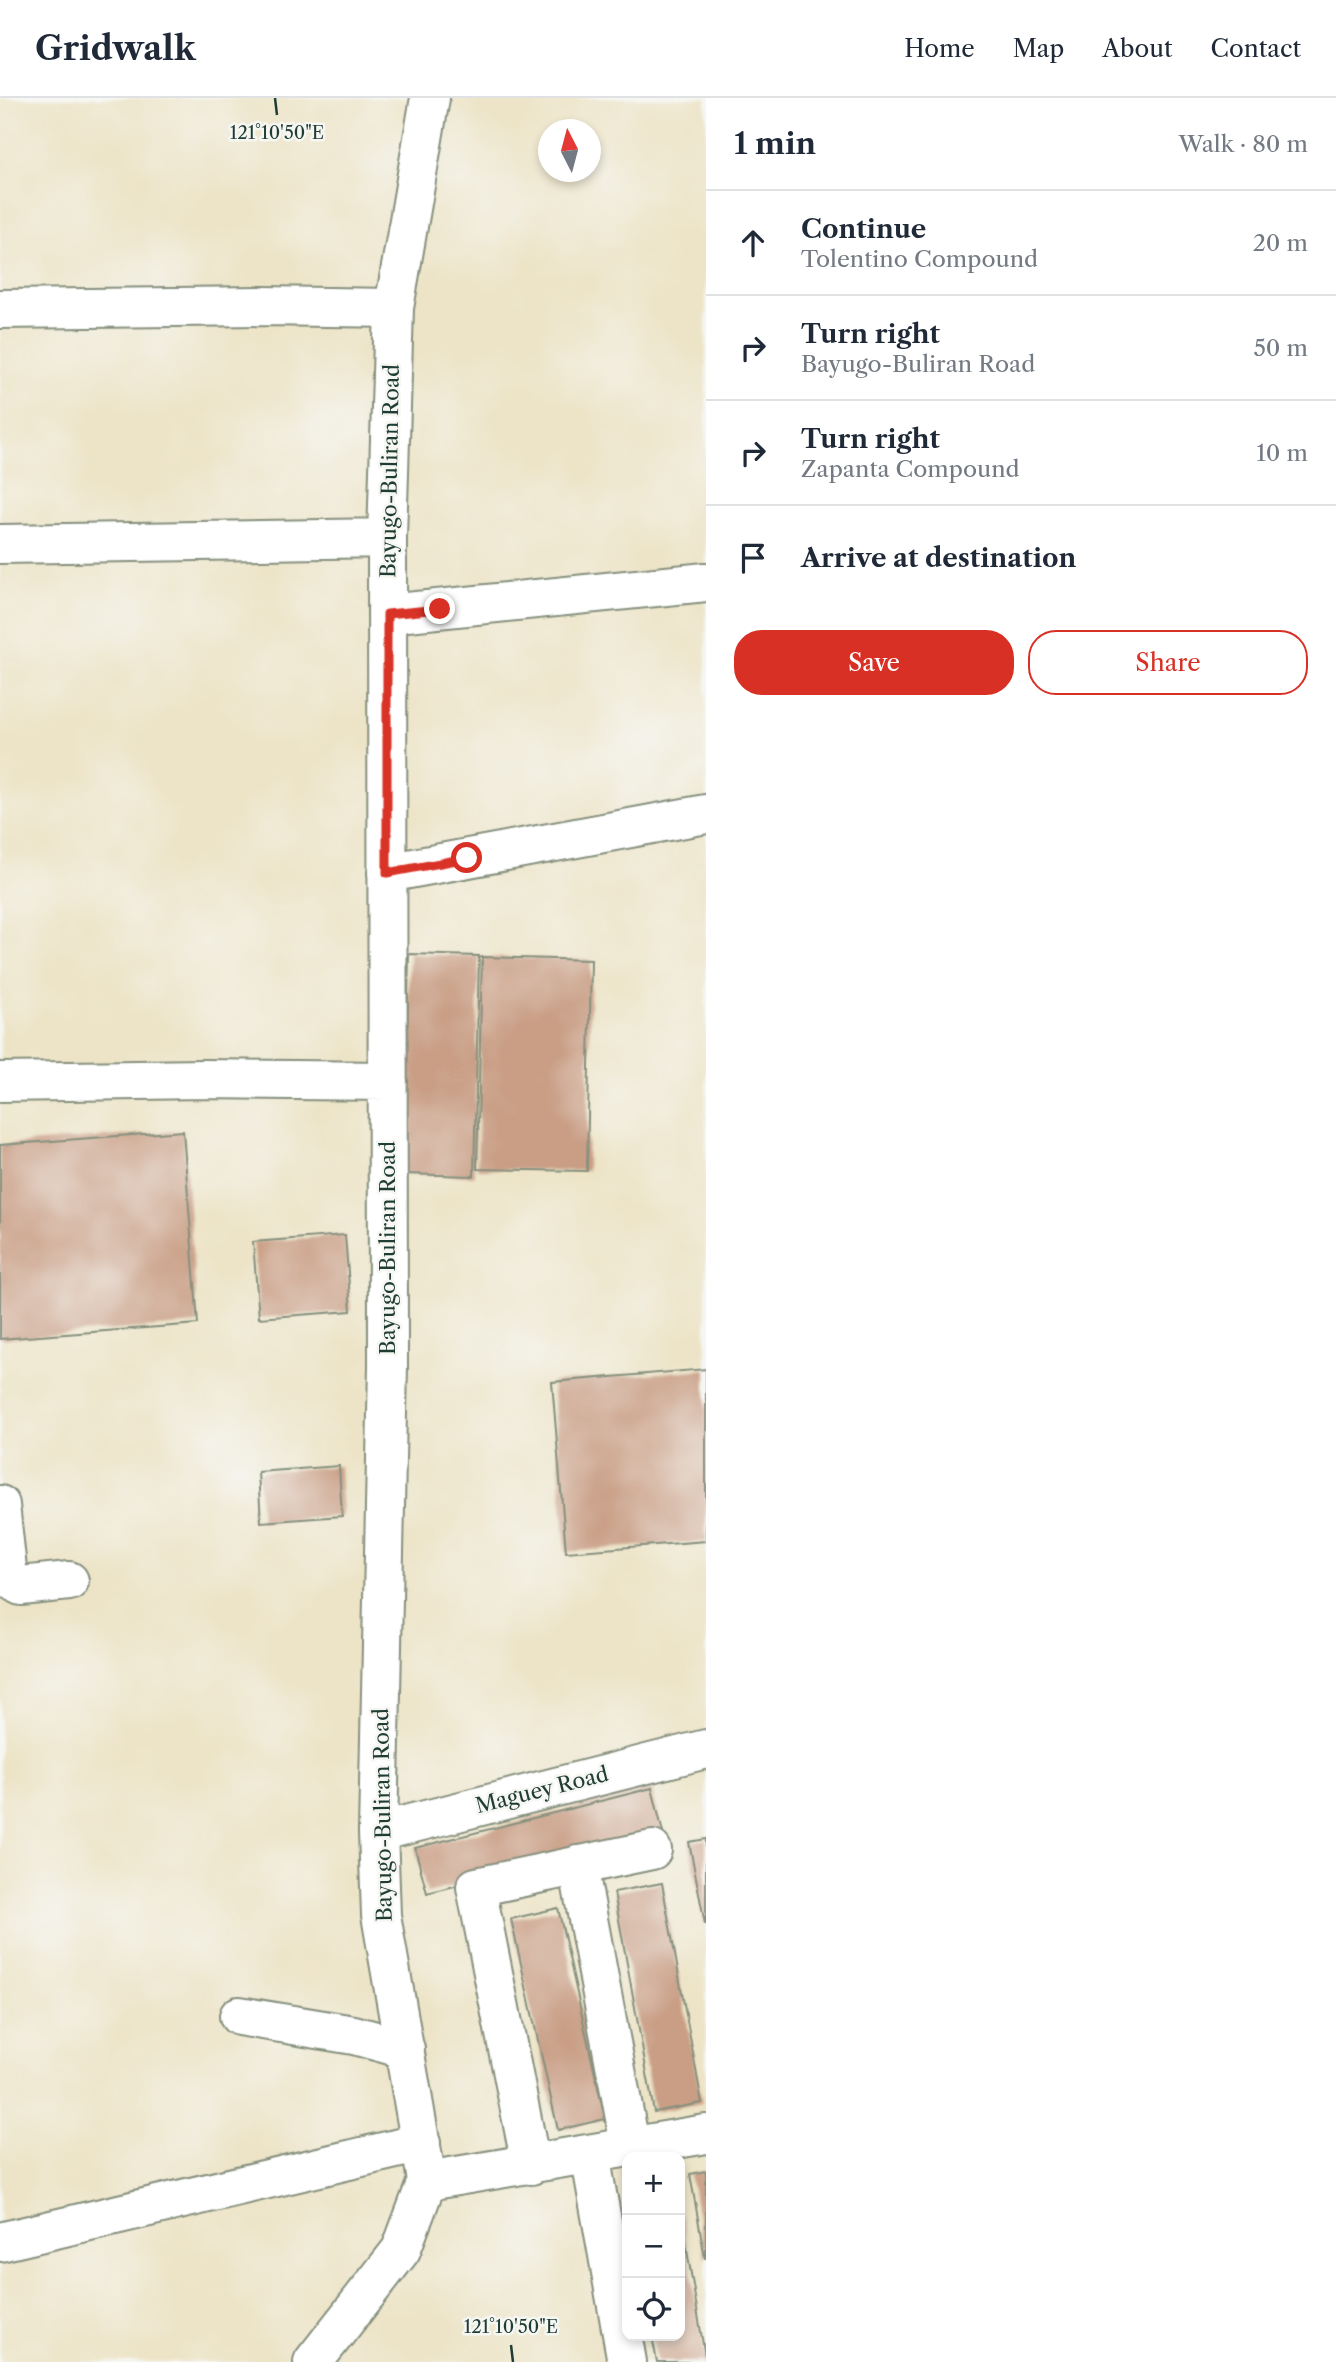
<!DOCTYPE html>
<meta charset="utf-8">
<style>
body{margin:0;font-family:"Libre Caslon Text",serif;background:#f6f6f7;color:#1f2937}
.controls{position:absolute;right:21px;bottom:21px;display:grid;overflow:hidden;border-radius:14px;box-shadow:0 4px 10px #0003}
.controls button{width:63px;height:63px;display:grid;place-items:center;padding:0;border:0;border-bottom:2px solid #e0e1e3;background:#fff;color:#1f2937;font:35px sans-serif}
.compass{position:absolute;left:538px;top:21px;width:63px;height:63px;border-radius:50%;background:#fff;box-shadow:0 4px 10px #0003;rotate:354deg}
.stop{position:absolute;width:21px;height:21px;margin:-16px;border:5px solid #d93025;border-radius:50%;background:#fff}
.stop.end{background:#d93025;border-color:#fff;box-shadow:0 2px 7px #0008}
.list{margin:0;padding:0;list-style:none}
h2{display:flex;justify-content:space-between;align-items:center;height:91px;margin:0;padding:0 28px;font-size:30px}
h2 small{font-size:23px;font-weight:400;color:#747a83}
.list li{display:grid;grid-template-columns:46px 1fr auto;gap:21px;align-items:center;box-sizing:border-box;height:105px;padding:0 28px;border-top:2px solid #e0e1e3}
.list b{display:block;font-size:26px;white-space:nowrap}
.list p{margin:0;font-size:23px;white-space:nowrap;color:#747a83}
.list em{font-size:23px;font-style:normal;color:#747a83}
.actions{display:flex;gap:14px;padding:21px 28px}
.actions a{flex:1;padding:16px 0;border:2px solid #d93025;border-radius:28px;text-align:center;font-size:24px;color:#d93025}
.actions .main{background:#d93025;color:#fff}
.icon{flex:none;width:38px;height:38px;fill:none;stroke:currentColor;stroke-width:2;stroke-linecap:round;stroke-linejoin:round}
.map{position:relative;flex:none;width:706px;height:2264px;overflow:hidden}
header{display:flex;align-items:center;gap:42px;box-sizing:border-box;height:98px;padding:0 35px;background:#fff;border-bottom:2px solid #e0e1e3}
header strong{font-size:33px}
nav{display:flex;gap:38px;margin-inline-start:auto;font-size:24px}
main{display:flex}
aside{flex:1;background:#fff}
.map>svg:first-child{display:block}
</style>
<header>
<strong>Gridwalk</strong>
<nav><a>Home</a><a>Map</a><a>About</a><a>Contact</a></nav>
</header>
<main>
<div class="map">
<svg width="706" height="2264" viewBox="0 0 706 2264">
<rect width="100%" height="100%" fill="#f6f6f2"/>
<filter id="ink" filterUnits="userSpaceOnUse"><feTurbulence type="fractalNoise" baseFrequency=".0143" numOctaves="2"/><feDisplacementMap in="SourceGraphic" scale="14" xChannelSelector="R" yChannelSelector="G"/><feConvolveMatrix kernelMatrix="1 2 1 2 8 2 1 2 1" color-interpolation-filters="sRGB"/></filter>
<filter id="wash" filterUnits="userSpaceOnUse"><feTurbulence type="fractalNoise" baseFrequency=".00686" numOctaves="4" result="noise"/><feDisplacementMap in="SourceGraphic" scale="28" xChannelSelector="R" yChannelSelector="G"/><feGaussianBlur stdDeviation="1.57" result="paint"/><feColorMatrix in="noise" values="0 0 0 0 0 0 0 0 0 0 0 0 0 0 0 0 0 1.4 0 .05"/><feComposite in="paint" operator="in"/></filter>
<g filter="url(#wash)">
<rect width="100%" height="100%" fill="#ede4c7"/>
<g id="blocks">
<path fill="#c99e85" d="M 409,856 L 479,858 L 474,1078 L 404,1076 Z
M 482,859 L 591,862 L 587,1073 L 477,1071 Z
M 183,1033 L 198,1226 L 0,1241 L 0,1047 Z
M 345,1137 L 351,1213 L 259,1220 L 253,1144 Z
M 706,1271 L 706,1443 L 566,1454 L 552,1284 Z
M 339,1368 L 342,1418 L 261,1424 L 258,1374 Z
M 652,1690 L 663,1735 L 427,1795 L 415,1750 Z
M 706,1741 L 706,1826 L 705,1826 L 689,1744 Z
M 662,1785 L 702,2005 L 654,2014 L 614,1794 Z
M 558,1810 L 605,2021 L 558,2032 L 511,1821 Z
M 706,2073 L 706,2160 L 705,2160 L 690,2076 Z
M 680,2117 L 681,2117 L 706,2264 L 657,2264 L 652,2238 L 680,2238 Z"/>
</g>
</g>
<g filter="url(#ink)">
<use href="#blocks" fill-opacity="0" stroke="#86907e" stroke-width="2"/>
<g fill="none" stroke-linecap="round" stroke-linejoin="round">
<g stroke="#86907e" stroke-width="42">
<path id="minor" d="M 0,211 L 262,208 L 394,210
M 0,446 L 387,440
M 387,516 L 706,484
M 387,775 L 706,716
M 0,984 L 205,981 L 388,983
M 0,1407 L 8,1480 L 21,1488 L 69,1483
M 378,1734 L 706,1651
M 578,1767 L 630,2047
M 239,1918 L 354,1937 L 405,1951
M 590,2056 L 627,2264
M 531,2067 L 476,1789 L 652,1752
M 427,2083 L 706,2036
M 0,2144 L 421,2045
M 313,2264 L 401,2152 L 427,2083 L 381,1817 L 378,1734 L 388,1268 L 387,440 L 394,210 L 430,0"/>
</g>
<use href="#minor" stroke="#fff" stroke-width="38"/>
</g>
</g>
<g fill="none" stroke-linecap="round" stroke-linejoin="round" filter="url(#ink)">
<path stroke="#d93025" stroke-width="9" d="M 440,511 L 387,516 L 387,775 L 467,760"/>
</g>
<path fill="none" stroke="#1f3d34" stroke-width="2.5" d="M 275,0 L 277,17M 511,2247 L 513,2264"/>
<g text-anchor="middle" stroke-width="5" stroke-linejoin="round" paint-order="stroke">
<g font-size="21" fill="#1f3d34" stroke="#f6f6f2">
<text transform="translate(390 373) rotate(-89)" y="7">Bayugo-Buliran Road</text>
<text transform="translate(388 1150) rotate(-90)" y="7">Bayugo-Buliran Road</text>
<text transform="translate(542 1692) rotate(-14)" y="7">Maguey Road</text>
<text transform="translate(383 1717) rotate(-91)" y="7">Bayugo-Buliran Road</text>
</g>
</g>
<g font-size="18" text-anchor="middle" fill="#1f3d34" stroke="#f6f6f2" stroke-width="5" stroke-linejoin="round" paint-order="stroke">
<text x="277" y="41">121°10'50"E</text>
<text x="511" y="2235">121°10'50"E</text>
</g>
</svg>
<div class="controls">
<button>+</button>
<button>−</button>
<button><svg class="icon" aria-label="locate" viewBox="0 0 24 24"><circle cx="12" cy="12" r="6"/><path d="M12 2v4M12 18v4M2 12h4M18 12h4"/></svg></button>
</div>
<svg class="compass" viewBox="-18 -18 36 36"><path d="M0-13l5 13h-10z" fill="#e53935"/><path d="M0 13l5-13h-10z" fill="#747a83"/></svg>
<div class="stop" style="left:467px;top:760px"></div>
<div class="stop end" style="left:440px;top:511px"></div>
</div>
<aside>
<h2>1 min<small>Walk · 80 m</small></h2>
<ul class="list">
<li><svg class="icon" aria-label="ahead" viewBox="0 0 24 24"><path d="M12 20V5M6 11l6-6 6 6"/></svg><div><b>Continue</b><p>Tolentino Compound</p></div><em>20 m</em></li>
<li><svg class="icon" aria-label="right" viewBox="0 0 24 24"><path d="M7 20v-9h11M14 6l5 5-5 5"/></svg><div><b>Turn right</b><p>Bayugo-Buliran Road</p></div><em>50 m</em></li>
<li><svg class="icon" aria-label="right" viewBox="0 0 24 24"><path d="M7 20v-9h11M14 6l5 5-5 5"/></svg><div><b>Turn right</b><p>Zapanta Compound</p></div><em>10 m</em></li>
<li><svg class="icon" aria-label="arrive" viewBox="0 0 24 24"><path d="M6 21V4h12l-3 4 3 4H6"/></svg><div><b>Arrive at destination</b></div></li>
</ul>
<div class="actions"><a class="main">Save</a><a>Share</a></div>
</aside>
</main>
